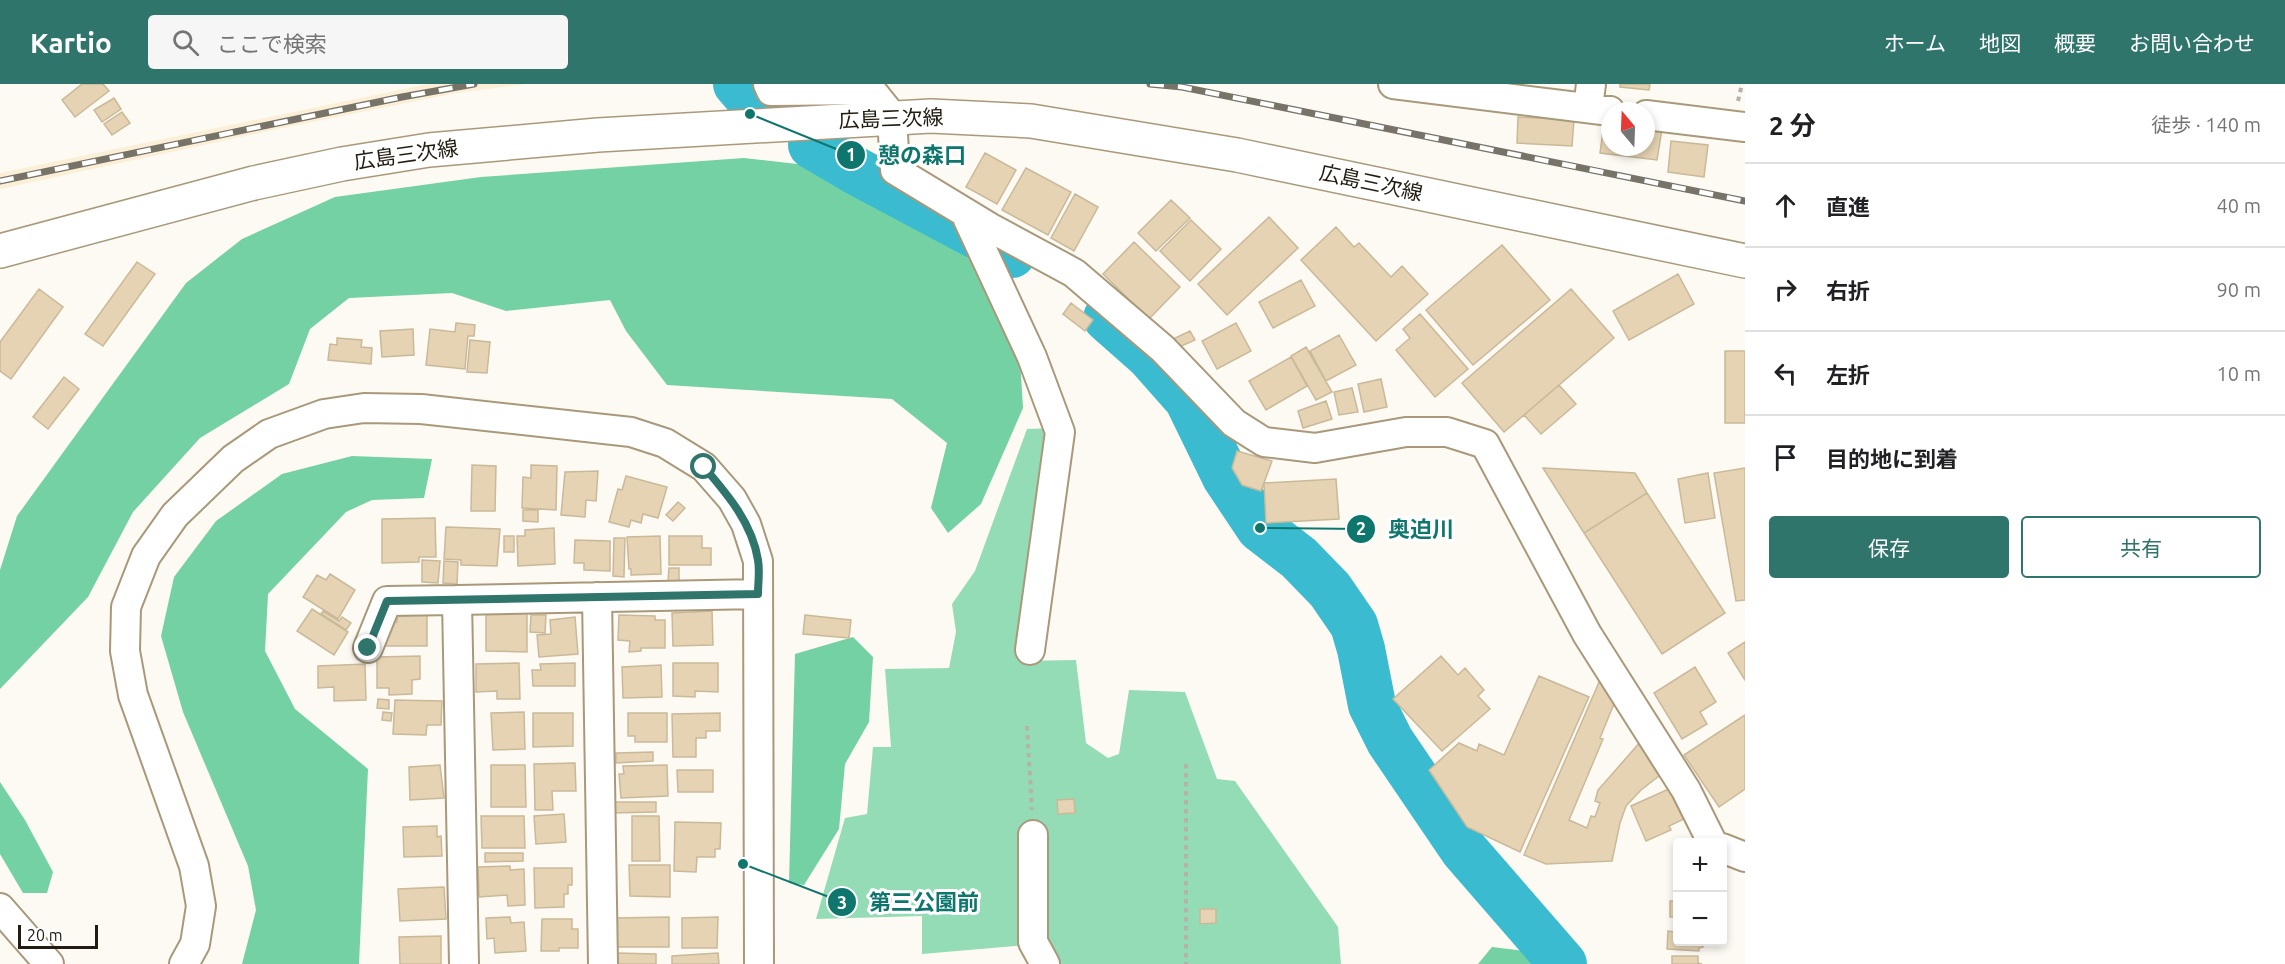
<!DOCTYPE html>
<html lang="ja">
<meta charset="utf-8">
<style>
body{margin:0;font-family:Ubuntu,"Noto Sans JP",sans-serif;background:#f6f6f6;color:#202124}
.controls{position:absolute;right:18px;bottom:18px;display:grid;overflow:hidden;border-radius:6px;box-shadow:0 3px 9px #0003}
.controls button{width:54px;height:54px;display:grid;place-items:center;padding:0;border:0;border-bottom:2px solid #e0e0e0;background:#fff;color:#202124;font:30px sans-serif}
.compass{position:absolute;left:1601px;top:18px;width:54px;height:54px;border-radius:50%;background:#fff;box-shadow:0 3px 9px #0003;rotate:341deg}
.scale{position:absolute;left:18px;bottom:15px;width:80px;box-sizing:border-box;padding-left:6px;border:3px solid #221b0f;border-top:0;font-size:16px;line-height:21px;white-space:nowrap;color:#221b0f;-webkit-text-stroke:4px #fff;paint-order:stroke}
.stop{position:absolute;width:18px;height:18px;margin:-14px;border:4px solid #2f756c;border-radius:50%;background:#fff}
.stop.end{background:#2f756c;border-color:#fff;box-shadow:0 2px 6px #0008}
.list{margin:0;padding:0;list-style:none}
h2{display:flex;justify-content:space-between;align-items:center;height:78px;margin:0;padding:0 24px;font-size:26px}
h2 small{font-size:20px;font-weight:400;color:#757577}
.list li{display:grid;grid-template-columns:39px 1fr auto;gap:18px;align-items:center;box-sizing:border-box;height:84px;padding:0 24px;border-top:2px solid #e0e0e0}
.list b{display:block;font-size:22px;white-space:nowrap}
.list em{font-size:20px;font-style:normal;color:#757577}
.actions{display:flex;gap:12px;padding:18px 24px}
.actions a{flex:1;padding:14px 0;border:2px solid #2f756c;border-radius:6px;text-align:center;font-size:21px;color:#2f756c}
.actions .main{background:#2f756c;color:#fff}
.icon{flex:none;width:33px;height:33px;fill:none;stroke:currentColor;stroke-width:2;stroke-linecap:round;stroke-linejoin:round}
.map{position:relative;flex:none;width:1745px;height:880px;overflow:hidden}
header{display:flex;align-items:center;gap:36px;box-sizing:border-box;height:84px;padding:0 30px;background:#2f756c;color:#fff}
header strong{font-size:28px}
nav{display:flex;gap:33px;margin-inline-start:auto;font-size:21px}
.search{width:420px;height:54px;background:#f6f6f6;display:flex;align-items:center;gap:15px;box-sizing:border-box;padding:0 21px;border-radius:6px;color:#757577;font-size:22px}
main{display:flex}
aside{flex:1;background:#fff}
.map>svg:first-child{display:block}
</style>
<header>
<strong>Kartio</strong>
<div class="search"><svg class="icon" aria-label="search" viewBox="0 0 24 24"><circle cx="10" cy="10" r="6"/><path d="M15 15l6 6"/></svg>ここで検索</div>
<nav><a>ホーム</a><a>地図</a><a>概要</a><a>お問い合わせ</a></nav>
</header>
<main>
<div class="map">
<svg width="1745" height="880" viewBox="0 0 1745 880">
<rect width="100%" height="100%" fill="#fdfaf3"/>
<path fill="#fcefd7" d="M 428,0 L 527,0 L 456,9 L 283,44 L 0,105 L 0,89 Z"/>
<path fill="#94dcb6" d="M 1054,344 L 1019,577 L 1076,576 L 1086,659 L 1108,674 L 1119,670 L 1129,606 L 1185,608 L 1217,695 L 1235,697 L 1338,843 L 1341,880 L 1037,880 L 1028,861 L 922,870 L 922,832 L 816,835 L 845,734 L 867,730 L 873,663 L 891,663 L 885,585 L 949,584 L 956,548 L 952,520 L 975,487 L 1027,345 Z"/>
<path fill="#74d1a3" d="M 744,74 L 824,83 L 944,152 L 997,200 L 1019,259 L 1023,324 L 981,420 L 948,449 L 931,424 L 947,359 L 892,315 L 667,301 L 626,247 L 610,216 L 506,227 L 452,209 L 349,214 L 310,245 L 289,300 L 200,354 L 133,428 L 88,513 L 0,605 L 0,486 L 17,432 L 186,199 L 242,155 L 335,113 L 481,93 Z
M 352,372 L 432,375 L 424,414 L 372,416 L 346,428 L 268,510 L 265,567 L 295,625 L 368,685 L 359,880 L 242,880 L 256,826 L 248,782 L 183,628 L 161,552 L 174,493 L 216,437 L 282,390 Z
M 853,553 L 873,573 L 869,638 L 845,680 L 839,745 L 804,801 L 789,799 L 795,570 Z
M 0,698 L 25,736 L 53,788 L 47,809 L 23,809 L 0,770 Z
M 1492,863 L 1525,867 L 1535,880 L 1478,880 Z"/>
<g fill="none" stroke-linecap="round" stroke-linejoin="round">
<path stroke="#3abbd0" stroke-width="48" d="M 737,0 L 755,21
M 812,61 L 858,88 L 1012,170
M 1107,234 L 1150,272 L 1188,315 L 1226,393 L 1260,444 L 1299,474 L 1330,506 L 1354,541 L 1361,565 L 1372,621 L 1390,657 L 1464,766 L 1563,880"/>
</g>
<path fill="#e5d3b3" stroke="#cab999" stroke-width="1.5" d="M 82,0 L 103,0 L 109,7 L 75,33 L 62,16 Z
M 1620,0 L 1650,0 L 1649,6 L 1620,3 Z
M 114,14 L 121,25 L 102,38 L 94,26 Z
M 122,28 L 130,39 L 112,51 L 104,40 Z
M 1518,33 L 1574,36 L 1572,62 L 1517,59 Z
M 1604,38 L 1610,38 L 1610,63 L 1646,63 L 1646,43 L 1662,45 L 1657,76 L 1600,69 Z
M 1671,57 L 1708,61 L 1704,93 L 1668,88 Z
M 985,69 L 1016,86 L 997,120 L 966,103 Z
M 1026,84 L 1071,108 L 1048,151 L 1002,126 Z
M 1075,110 L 1098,123 L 1074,167 L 1051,154 Z
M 1171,116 L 1190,134 L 1156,167 L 1138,149 Z
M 1269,133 L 1298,164 L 1227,231 L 1198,200 Z
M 1191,136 L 1221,165 L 1190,197 L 1160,167 Z
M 1336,143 L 1354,163 L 1359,159 L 1391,193 L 1402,182 L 1428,210 L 1376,257 L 1301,176 Z
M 1134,158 L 1180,203 L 1149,235 L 1103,190 Z
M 1502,161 L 1550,216 L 1473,281 L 1426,226 Z
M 137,178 L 155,190 L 103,262 L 85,250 Z
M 1678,190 L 1694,220 L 1629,256 L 1613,227 Z
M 1301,196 L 1315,222 L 1273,244 L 1259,218 Z
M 39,205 L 63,223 L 11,295 L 0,287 L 0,258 Z
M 1571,205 L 1614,254 L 1504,348 L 1462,299 Z
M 1071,219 L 1093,236 L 1085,247 L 1063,230 Z
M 1420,230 L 1468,285 L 1435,313 L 1396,266 L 1410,254 L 1403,245 Z
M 456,239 L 475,241 L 474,252 L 468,252 L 465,285 L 426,281 L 430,245 L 455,248 Z
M 1236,239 L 1251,267 L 1217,285 L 1202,257 Z
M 413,245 L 414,271 L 382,273 L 380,247 Z
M 1190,247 L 1195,256 L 1177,264 L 1173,255 Z
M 1339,251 L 1356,281 L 1326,297 L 1310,267 Z
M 337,254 L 362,256 L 361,263 L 372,264 L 371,280 L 328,276 L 330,260 L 337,261 Z
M 470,256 L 490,258 L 487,289 L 467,288 Z
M 1306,263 L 1332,308 L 1316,316 L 1291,272 Z
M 1725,267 L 1745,267 L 1745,339 L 1725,339 Z
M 1291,273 L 1307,302 L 1266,326 L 1249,297 Z
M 64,293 L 79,305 L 48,345 L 33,333 Z
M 1381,295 L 1387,323 L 1364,328 L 1358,300 Z
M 1559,301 L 1576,320 L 1541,350 L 1524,331 Z
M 1352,304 L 1358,328 L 1339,331 L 1334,308 Z
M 1326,317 L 1332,335 L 1303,344 L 1298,327 Z
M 1237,367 L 1272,377 L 1261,407 L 1242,401 L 1232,384 Z
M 472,381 L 496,382 L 495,427 L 471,427 Z
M 531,381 L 557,382 L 556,426 L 522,424 L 523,393 L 531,394 Z
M 1543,384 L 1635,389 L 1647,409 L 1584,449 Z
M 1745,384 L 1745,516 L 1736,517 L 1714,389 Z
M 598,387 L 596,417 L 586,416 L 585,433 L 561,431 L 565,388 Z
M 1708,389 L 1715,434 L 1685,439 L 1678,395 Z
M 626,392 L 667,403 L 658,434 L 643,430 L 641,439 L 631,436 L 629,443 L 609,438 L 618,405 L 622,406 Z
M 1336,395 L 1339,435 L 1266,439 L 1264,399 Z
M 1647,409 L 1725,529 L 1662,570 L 1584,449 Z
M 678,418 L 685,424 L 673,437 L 666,431 Z
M 523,426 L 538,426 L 538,438 L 523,437 Z
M 435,434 L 436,473 L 419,473 L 419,478 L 382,479 L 382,435 Z
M 446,443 L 500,445 L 497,482 L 461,481 L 461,476 L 444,475 Z
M 554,444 L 555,480 L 518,482 L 517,452 L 525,452 L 525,446 Z
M 504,452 L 514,452 L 514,468 L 504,468 Z
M 660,452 L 661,490 L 631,491 L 631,485 L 629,485 L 627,453 Z
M 669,452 L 702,452 L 702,464 L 711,464 L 711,481 L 669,481 Z
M 614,454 L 625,454 L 624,493 L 613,492 Z
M 575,456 L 610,457 L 610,487 L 584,486 L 584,479 L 574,479 Z
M 422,476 L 440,477 L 438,499 L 422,498 Z
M 444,477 L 458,478 L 457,500 L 443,499 Z
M 669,484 L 679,484 L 679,497 L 668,497 Z
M 330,490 L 355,506 L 338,535 L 303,513 L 317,491 L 326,496 Z
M 312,525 L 348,548 L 334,571 L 297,547 Z
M 323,527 L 339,537 L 342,533 L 351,539 L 346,546 L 321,530 Z
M 712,527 L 713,561 L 673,562 L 672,529 Z
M 397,529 L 427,530 L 427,562 L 384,562 L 384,539 L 397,538 Z
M 486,529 L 527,529 L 527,568 L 486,567 Z
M 531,531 L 546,531 L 545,549 L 530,548 Z
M 619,531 L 655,532 L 655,536 L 665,536 L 665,564 L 641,564 L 641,567 L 629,568 L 630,557 L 618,556 Z
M 805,531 L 851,536 L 849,554 L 803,550 Z
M 575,533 L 578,570 L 539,573 L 537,551 L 551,550 L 550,536 Z
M 1745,558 L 1745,596 L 1728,569 Z
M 420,572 L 420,595 L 412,596 L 412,610 L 389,611 L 389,604 L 377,604 L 377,573 Z
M 1441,572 L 1458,591 L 1465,584 L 1484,606 L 1478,612 L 1490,625 L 1442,667 L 1393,615 Z
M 519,579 L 520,615 L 497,615 L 497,607 L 476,608 L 476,580 Z
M 575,579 L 575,602 L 533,602 L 532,586 L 541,586 L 540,580 Z
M 673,579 L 718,579 L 718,608 L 695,607 L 695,613 L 673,612 Z
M 365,580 L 366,616 L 334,617 L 334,603 L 318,604 L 318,582 Z
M 661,581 L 662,613 L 623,614 L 622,583 Z
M 1695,583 L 1716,618 L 1700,628 L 1707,640 L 1682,655 L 1654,609 Z
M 1539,592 L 1589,613 L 1520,768 L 1467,743 L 1429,686 L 1459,659 L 1477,667 L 1479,660 L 1504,671 Z
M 1600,596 L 1616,615 L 1600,654 L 1603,655 L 1569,736 L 1587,744 L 1591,732 L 1595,733 L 1600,719 L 1595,717 L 1598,706 L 1642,656 L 1664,688 L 1641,706 L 1626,722 L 1620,739 L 1612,777 L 1546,780 L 1524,771 Z
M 378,615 L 389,616 L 389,625 L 377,624 Z
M 395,616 L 442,617 L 441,641 L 427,641 L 426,651 L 393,650 Z
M 383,628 L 392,629 L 391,637 L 382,636 Z
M 524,628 L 525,665 L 493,666 L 491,629 Z
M 533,629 L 573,629 L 573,662 L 533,663 Z
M 628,629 L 667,629 L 667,658 L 635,658 L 635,652 L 628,652 Z
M 720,629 L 720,647 L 706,647 L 706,654 L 696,654 L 696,673 L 673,673 L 672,630 Z
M 1745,631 L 1745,705 L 1719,723 L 1684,671 Z
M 653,668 L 653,677 L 616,679 L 616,669 Z
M 575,679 L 576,707 L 552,707 L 553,726 L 535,726 L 534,680 Z
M 440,681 L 444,714 L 410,716 L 409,683 Z
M 491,681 L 525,681 L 526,723 L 491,723 Z
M 667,681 L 668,712 L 621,714 L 619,690 L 624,690 L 623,682 Z
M 677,686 L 713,686 L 713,708 L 678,708 Z
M 1671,704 L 1684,735 L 1669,742 L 1671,746 L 1646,757 L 1631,722 Z
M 1074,715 L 1075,729 L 1058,730 L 1057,716 Z
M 612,718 L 656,718 L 656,728 L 612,729 Z
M 564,730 L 566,758 L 536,760 L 534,732 Z
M 481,732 L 524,732 L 525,764 L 482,764 Z
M 632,732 L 659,732 L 660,777 L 632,777 Z
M 675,738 L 721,739 L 720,765 L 715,765 L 715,773 L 697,773 L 696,788 L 674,787 Z
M 437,742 L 437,753 L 441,752 L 442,772 L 404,773 L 403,743 Z
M 485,769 L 523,769 L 523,777 L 485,778 Z
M 629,781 L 670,781 L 670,813 L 630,812 Z
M 510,782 L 510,786 L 524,785 L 525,821 L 508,822 L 507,811 L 479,813 L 478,783 Z
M 534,784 L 572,784 L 572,801 L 568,801 L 568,810 L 564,810 L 564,823 L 535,824 Z
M 444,803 L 446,835 L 400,837 L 398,805 Z
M 1676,808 L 1678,808 L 1678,833 L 1670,833 L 1670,817 L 1675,817 Z
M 1200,825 L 1216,825 L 1216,839 L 1200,840 Z
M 510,833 L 511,839 L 524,838 L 526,867 L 495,869 L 494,854 L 487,855 L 486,834 Z
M 669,833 L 669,863 L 617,863 L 617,834 Z
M 718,833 L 717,864 L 682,864 L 682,834 Z
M 542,835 L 572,835 L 572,845 L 578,845 L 578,864 L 559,864 L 559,867 L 541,867 Z
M 1675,840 L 1678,840 L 1678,858 L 1704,858 L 1703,863 L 1699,864 L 1699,867 L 1667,865 L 1668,847 L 1675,848 Z
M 441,852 L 441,880 L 400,880 L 399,853 Z
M 616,869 L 656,870 L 656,880 L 616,880 Z
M 718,869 L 719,880 L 672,880 L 672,872 Z
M 1672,872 L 1698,872 L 1698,879 L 1702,880 L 1672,880 Z"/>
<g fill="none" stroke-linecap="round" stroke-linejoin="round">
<g stroke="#a9997a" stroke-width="32">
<path id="minor" d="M 768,0 L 771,7 L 871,6 L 892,32 L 895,86 L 989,143 L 1074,189 L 1163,265 L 1234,339 L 1264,358 L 1315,364 L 1406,348 L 1447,348 L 1485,360 L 1587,550 L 1686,706 L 1712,758
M 1393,0 L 1610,27
M 1588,24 L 1591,0
M 1646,31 L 1745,43
M 965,129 L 1032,273 L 1060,348 L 1030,566
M 597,513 L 603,880
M 368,564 L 387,517 L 457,516
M 1033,751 L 1033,858 L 1045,880
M 1722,764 L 1745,773
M 0,824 L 49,880
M 184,880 L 195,860 L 201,822 L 194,782 L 133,611 L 125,567 L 126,523 L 146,472 L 175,431 L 233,375 L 269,350 L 324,330 L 364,324 L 421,325 L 631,348 L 665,359 L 704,383 L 732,415 L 746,440 L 758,477 L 759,880
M 464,880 L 457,516 L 758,510"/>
</g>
<g stroke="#a9997a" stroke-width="36">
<path id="major" d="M 0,167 L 254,99 L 342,80 L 429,66 L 598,51 L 931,32 L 1031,37 L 1237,71 L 1745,177"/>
</g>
<path stroke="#b6b1a9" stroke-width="4" stroke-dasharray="4.5 4.5" stroke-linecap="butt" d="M 1738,17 L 1742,0
M 1027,642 L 1032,726
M 1186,680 L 1186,880"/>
<use href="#minor" stroke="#fff" stroke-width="28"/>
<use href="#major" stroke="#fff" stroke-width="33"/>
<g stroke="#787369" stroke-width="7">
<path id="rail" d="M 1150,0 L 1182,3 L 1745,117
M 0,97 L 402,13 L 474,0"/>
</g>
<use href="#rail" stroke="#fff" stroke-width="4.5" stroke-dasharray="14" stroke-linecap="butt"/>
</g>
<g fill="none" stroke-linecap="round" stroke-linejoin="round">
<path stroke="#2f756c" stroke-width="8" d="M 368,564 L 387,517 L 758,510 C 758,499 760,487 758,476 C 752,439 728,411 704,383"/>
</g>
<g text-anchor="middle" stroke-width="6" stroke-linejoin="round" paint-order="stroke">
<g font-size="21" fill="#221b0f" stroke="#fff">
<text transform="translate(891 35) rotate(-2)" y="7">広島三次線</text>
<text transform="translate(406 71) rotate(-8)" y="7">広島三次線</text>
<text transform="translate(1371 99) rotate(12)" y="7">広島三次線</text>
</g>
</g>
<path fill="none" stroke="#0f766e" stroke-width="2" d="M750 30L851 71M1260 444L1361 445M743 780L842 818"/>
<g fill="#0f766e" stroke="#fff" stroke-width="2">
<circle cx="750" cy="30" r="6"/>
<circle cx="1260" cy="444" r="6"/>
<circle cx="743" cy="780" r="6"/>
<circle cx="851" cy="71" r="15"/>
<circle cx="1361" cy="445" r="15"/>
<circle cx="842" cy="818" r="15"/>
</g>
<g font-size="18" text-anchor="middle" font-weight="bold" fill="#fff">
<text x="851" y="77">1</text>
<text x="1361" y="451">2</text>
<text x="842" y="825">3</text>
</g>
<g font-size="22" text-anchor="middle" font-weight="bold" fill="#0f766e" stroke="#fff" stroke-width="6" stroke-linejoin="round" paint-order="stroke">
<text x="922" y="79">憩の森口</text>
<text x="1421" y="453">奥迫川</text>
<text x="924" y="826">第三公園前</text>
</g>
</svg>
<div class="controls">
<button>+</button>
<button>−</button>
</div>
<svg class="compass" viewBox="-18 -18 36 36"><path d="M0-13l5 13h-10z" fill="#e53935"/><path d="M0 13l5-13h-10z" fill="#757577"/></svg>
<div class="scale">20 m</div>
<div class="stop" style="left:704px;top:383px"></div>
<div class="stop end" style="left:368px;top:564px"></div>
</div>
<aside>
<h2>2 分<small>徒歩 · 140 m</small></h2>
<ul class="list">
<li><svg class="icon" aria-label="ahead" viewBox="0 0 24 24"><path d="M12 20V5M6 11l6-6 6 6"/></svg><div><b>直進</b></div><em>40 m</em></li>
<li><svg class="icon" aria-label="right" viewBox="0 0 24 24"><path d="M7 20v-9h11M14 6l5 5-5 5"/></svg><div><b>右折</b></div><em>90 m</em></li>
<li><svg class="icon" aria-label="left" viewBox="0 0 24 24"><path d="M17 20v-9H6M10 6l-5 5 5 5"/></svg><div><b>左折</b></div><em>10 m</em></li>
<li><svg class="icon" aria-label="arrive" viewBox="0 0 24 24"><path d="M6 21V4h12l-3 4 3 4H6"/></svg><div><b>目的地に到着</b></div></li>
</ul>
<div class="actions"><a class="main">保存</a><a>共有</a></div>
</aside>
</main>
